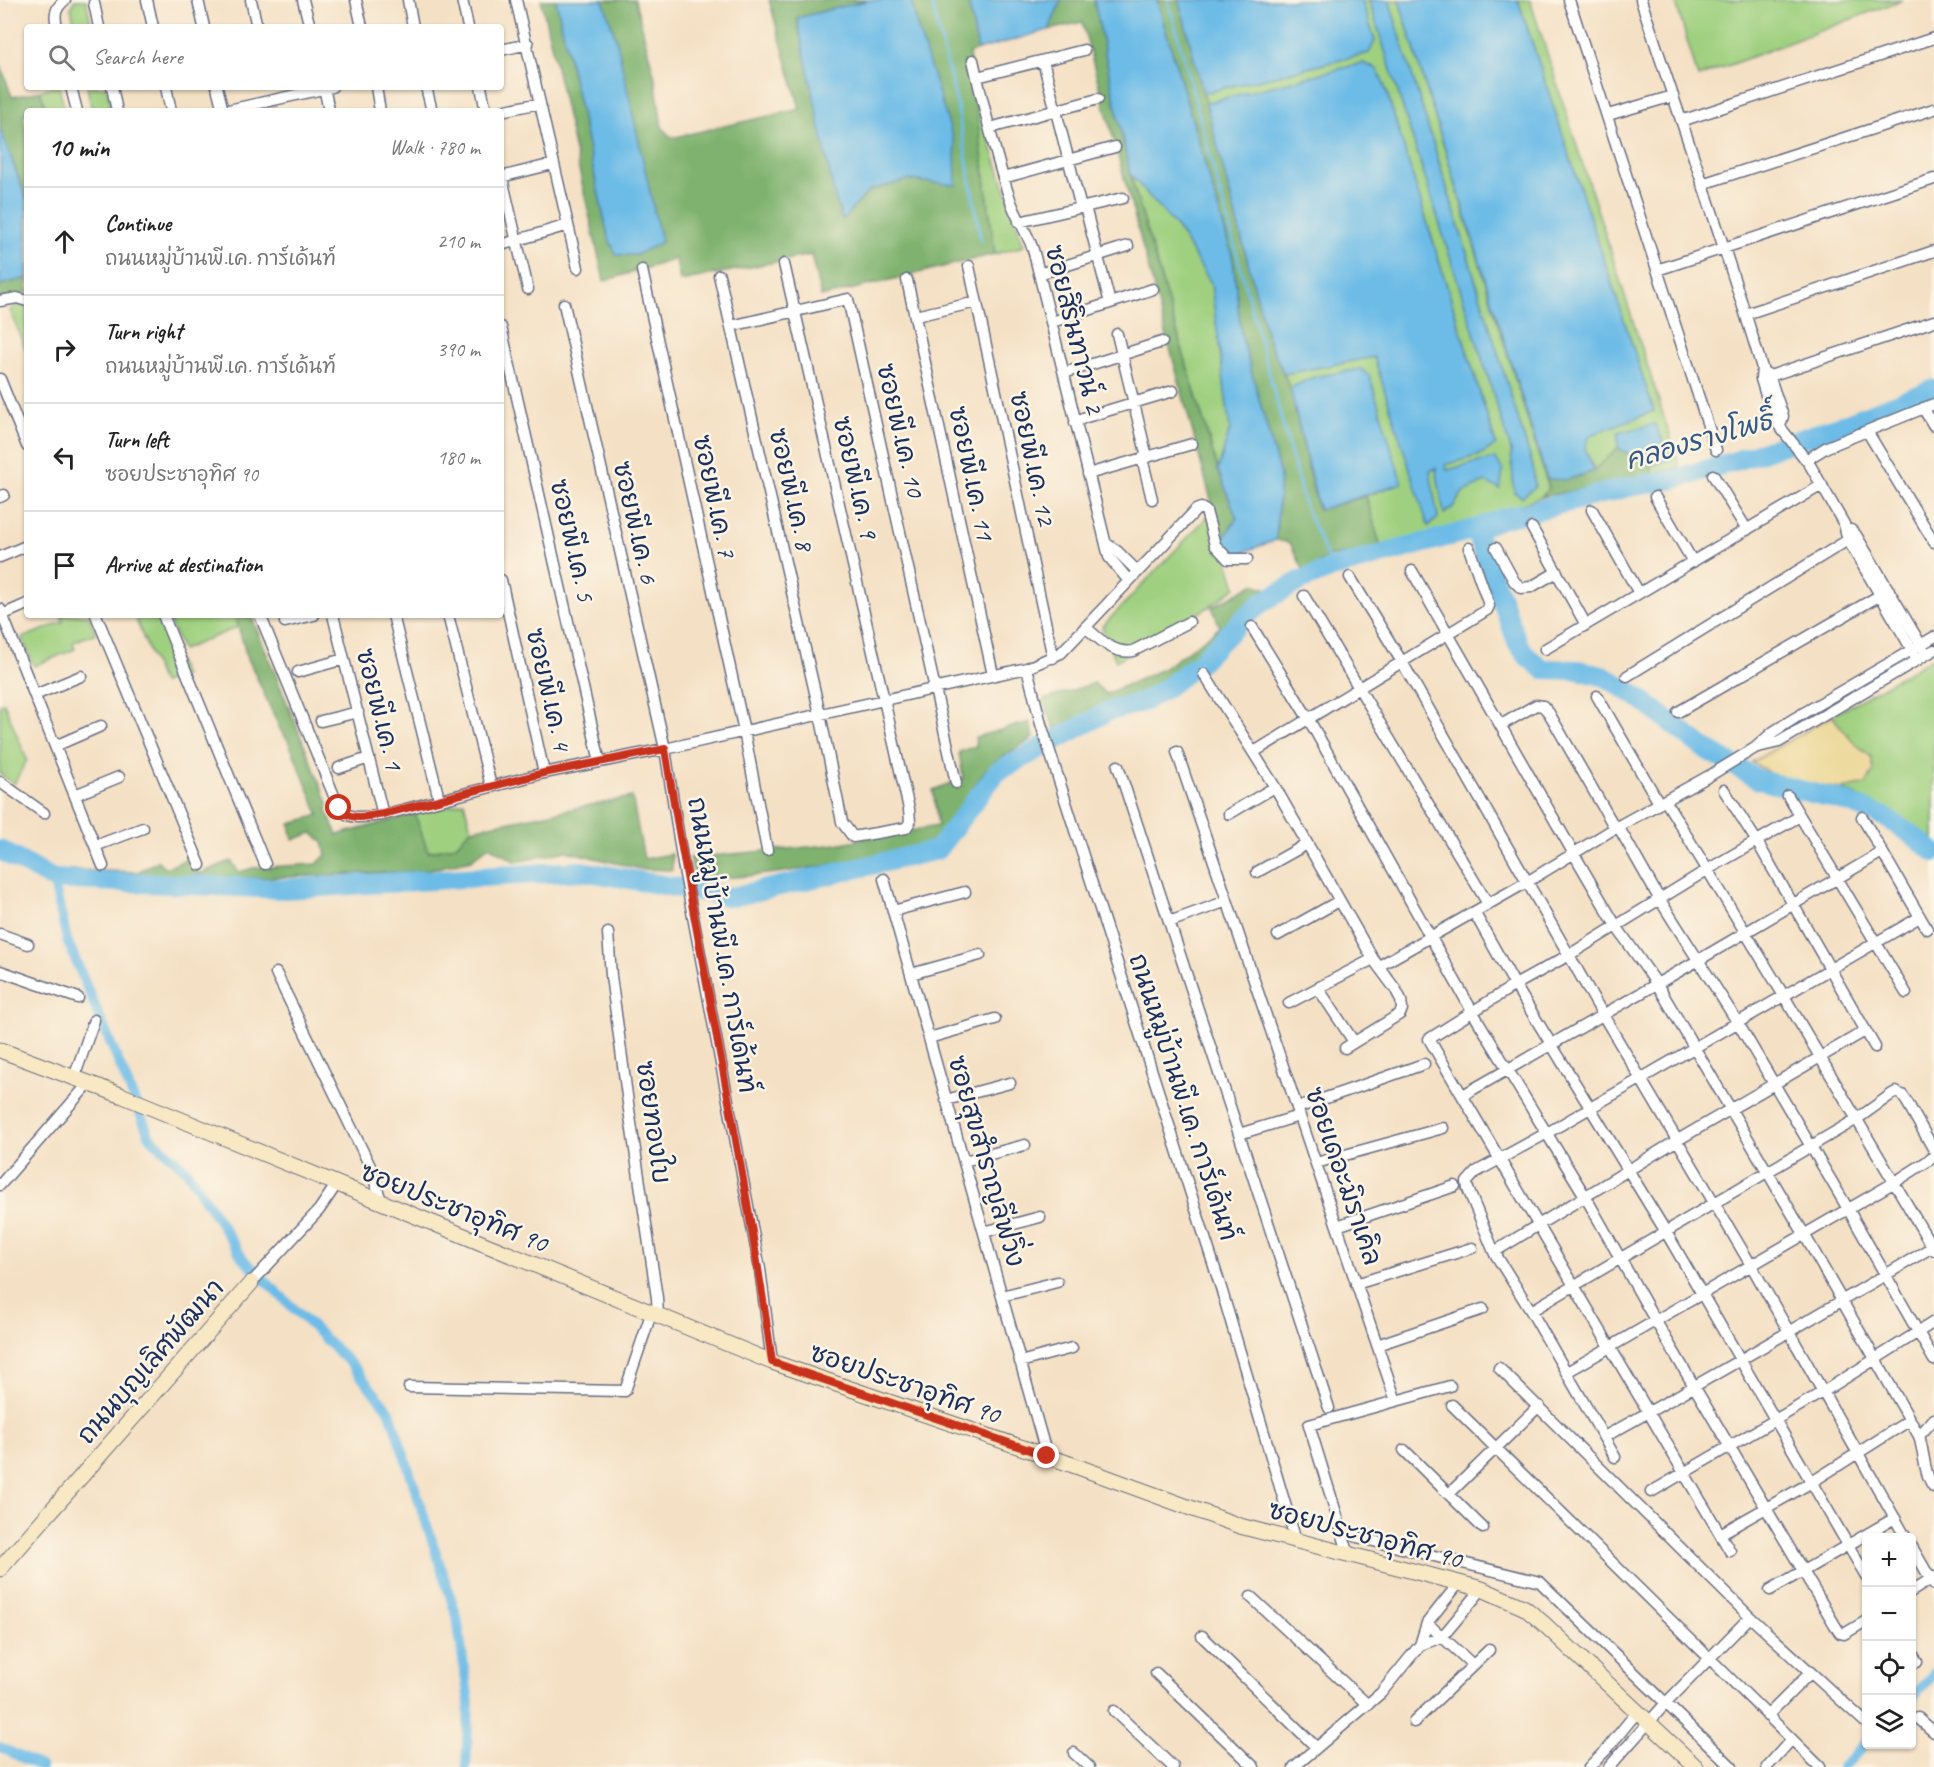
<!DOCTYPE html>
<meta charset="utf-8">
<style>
body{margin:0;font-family:Caveat,"Playpen Sans Thai",sans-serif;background:#f2f2f2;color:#222}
.controls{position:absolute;right:18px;bottom:18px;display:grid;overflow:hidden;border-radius:6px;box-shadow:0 2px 4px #0004}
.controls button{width:54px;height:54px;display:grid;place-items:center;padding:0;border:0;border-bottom:2px solid #e0e0e0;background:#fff;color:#222;font:30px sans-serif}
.stop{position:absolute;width:18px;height:18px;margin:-14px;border:4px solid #c8321e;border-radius:50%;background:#fff}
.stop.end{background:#c8321e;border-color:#fff;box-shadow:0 2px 6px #0008}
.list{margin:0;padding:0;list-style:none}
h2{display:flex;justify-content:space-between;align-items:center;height:78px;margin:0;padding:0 24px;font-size:26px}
h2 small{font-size:20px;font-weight:400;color:#767676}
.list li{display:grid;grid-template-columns:39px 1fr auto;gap:18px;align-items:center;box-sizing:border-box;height:108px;padding:0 24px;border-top:2px solid #e0e0e0}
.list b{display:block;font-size:22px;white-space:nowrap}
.list p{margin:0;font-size:20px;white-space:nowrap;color:#767676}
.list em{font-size:20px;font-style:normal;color:#767676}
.icon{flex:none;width:33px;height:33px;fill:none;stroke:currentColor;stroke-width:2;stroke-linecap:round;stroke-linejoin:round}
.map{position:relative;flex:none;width:1934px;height:1767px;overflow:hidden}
.search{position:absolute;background:#fff;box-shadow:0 2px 4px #0004;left:24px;top:24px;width:480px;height:66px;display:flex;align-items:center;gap:15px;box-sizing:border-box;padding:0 21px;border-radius:6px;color:#767676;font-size:22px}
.panel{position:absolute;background:#fff;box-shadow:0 2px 4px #0004;left:24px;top:108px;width:480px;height:510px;border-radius:6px}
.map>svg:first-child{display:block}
</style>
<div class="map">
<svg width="1934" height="1767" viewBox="0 0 1934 1767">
<rect width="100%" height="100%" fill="#fcf5e5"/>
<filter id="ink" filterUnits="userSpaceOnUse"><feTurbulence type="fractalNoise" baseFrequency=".0167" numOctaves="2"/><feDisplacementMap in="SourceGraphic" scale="12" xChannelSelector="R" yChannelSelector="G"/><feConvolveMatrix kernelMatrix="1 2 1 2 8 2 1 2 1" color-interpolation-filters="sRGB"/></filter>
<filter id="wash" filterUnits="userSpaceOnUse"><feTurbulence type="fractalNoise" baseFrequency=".008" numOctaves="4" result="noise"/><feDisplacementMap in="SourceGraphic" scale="24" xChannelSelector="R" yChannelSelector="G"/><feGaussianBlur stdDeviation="1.35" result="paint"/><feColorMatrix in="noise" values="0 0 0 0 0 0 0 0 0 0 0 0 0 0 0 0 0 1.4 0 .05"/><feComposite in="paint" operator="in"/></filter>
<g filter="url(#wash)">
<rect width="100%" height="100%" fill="#f4e0c4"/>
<path fill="#9fd07f" stroke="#5d806e" stroke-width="1.5" d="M 74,0 L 86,0 L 92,27 L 75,27 L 71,8 Z
M 1362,0 L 1369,0 L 1511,450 L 1514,492 L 1533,467 L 1389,0 L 1399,0 L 1549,490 L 1541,497 L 1428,539 L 1381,548 L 1366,496 L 1401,483 L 1370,377 L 1361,369 L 1314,377 L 1290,388 L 1284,374 L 1374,357 L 1429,526 L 1438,518 L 1429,472 L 1436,468 L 1444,514 L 1453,507 L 1463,492 L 1485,482 L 1495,458 L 1447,471 L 1445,465 L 1480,455 L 1496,444 L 1386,90 L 1377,69 L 1363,63 L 1206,103 L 1203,93 L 1369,53 L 1375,41 Z
M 1518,0 L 1530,0 L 1680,467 L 1653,474 L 1651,465 L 1672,460 L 1619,433 L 1618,448 L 1594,471 L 1585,448 L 1590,434 L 1654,411 Z
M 1675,0 L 1902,0 L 1698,77 Z
M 51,87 L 59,87 L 65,111 L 45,111 L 46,111 L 40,91 Z
M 87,87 L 106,87 L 111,107 L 92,111 Z
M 974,94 L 1024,246 L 995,254 Z
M 1130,174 L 1178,229 L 1211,283 L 1230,429 L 1218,470 Z
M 19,304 L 27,307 L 27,352 L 10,310 Z
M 1213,511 L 1236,587 L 1209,607 L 1116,661 L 1102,627 Z
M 61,615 L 88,615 L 96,633 L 73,642 L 75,649 L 34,666 L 22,638 L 63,622 Z
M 134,615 L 159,615 L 184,676 L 162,683 Z
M 167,615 L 235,615 L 238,627 L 182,650 Z
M 1934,657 L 1934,846 L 1892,812 L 1842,789 L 1866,784 L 1871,757 L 1852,741 L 1832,716 Z
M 4,703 L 27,760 L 14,784 L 0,774 L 0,704 Z
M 464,802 L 471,829 L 455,846 L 428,852 L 415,814 Z"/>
<path fill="#7fb26e" stroke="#4d7066" stroke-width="1.5" d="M 541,0 L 556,0 L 608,236 L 617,42 L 603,0 L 635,0 L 655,78 L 662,127 L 671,138 L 800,109 L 769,0 L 869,0 L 797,18 L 843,219 L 870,190 L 908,180 L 917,26 L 911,0 L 968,0 L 978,50 L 969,53 L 995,254 L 821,297 L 811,255 L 680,281 L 676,259 L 604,281 Z
M 1061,0 L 1094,0 L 1130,174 L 1218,470 L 1237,518 L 1222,541 L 1082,22 L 1049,30 Z
M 1157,0 L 1179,0 L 1268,339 L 1290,388 L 1318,510 L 1366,496 L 1381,548 L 1327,557 L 1305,573 L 1290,543 L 1276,540 L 1280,475 L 1241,334 L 1233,259 Z
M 0,63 L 12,97 L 40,91 L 47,111 L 27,111 L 27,114 L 23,115 L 27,140 L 27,201 L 0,128 Z
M 27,278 L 27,294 L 0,299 L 0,285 Z
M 1618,448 L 1651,465 L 1653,474 L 1644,477 L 1541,497 L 1549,489 L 1547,479 C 1584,481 1593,472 1618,448 Z
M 1253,584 L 1271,590 L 1229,625 L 1181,673 L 1134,699 L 1103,706 L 1055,729 L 1043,700 L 1094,683 L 1106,694 L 1163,669 L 1220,627 L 1212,607 Z
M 235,615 L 251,615 L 328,803 L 327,811 L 337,835 L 415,814 L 428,852 L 455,846 L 471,829 L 632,797 L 644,859 L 672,854 L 672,870 L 641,869 L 566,851 L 516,862 L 489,846 L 471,860 L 422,871 L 212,880 L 70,870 L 138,872 L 158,861 L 165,868 L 189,859 L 199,874 L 231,861 L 239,872 L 253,868 L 317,864 L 326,855 L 323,842 L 312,833 L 293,840 L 290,824 L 319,815 L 288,740 L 281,731 L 246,654 Z
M 1030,722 L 1033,738 C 1016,749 995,759 982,775 C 965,796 957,826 933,841 C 912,854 878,857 854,861 C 801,870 749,878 695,879 L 690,858 L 830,845 L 938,826 L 933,790 L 963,778 L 959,752 L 976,746 L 975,737 Z"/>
<path fill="#eeda9e" stroke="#84847e" stroke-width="1.5" d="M 1832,716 L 1852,741 L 1871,757 L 1874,771 L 1866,784 L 1842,789 L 1792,782 L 1774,776 L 1752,762 Z"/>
<path fill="#6dbce7" stroke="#4476a2" stroke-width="1.5" d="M 556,0 L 603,0 L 617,42 L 661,242 L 636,255 L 616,255 L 608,236 Z
M 869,0 L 911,0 L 917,26 L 955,144 L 956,185 L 908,180 L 870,190 L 842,220 L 834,194 L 797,18 Z
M 968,0 L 1061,0 L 1049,30 L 978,50 Z
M 1094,0 L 1157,0 L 1233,259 L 1241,334 L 1280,475 L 1276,540 L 1228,558 L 1222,541 L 1237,518 L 1218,470 L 1230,429 L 1211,283 L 1178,229 L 1130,174 Z
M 1179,0 L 1362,0 L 1375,41 L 1369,53 L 1203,93 Z
M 1369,0 L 1389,0 L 1533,467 L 1535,487 L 1522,497 L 1514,492 L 1511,450 Z
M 1399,0 L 1518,0 L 1654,411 L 1590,435 L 1585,448 L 1594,471 L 1566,480 L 1547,479 Z
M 1363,63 L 1377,69 L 1386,90 L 1496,445 L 1480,455 L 1445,465 L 1447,470 L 1496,458 L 1503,471 L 1500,489 L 1485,482 L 1463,492 L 1453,507 L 1444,514 L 1436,468 L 1430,471 L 1438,518 L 1428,526 L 1374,357 L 1284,374 L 1268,339 L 1206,103 Z
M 0,128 L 27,201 L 27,278 L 0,285 Z
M 1361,369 L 1370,377 L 1402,483 L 1319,510 L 1290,388 L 1314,377 Z
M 1655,424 L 1672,460 L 1651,465 L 1618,448 L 1618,433 Z"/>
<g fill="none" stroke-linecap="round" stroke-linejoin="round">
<path stroke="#6dbce7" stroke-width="3" d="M 931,0 L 956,100 L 981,241
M 1168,0 L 1305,506 L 1332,568"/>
<path stroke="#6dbce7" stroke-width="10" d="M 53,879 L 67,940 L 150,1137 L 187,1171 L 244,1260 L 352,1365 L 390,1412 L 457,1617 L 469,1703 L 466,1767
M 1912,1699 L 1934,1673
M 0,1747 L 41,1767
M 1842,1767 L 1866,1743"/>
<path stroke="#6dbce7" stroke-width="20" d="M 1475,529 L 1518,644 L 1528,657 L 1543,669 L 1578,670 L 1606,677 L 1639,698 L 1702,747 L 1759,780 L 1841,800 L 1883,816 L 1915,837 L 1934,852
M 0,850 L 53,879 L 285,889 L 582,871 L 732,897 L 937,850 L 997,772 L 1109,711 L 1145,701 L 1169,686 L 1202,660 L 1245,617 L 1264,601 L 1300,581 L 1332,568 L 1475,529 L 1501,519 L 1629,487 L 1671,480 L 1732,462 L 1839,426 L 1934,389"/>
</g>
</g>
<g filter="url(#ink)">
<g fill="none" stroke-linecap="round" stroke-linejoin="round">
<path stroke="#c9bdb0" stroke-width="10" stroke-dasharray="10 5" stroke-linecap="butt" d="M 272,99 L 275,111"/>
<g stroke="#676d82" stroke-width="13">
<path id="street" d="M 147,0 L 153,27
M 198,0 L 204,27
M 251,0 L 257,27
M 303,0 L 310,27
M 356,0 L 362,27
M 408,0 L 413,27
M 462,0 L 468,27
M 516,0 L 578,268
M 1569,0 L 1716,450
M 1641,0 C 1681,123 1725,244 1762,368 L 1761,379 L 1773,418 L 1810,465 L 1844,524 L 1848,540 L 1918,660
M 94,3 L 99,27
M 57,27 C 54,15 55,8 65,0
M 501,50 L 528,44
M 973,60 C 983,104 995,156 1010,199 C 1016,218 1029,234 1034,253 L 1109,557 L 1129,581
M 1043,61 L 1081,208
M 977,77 L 1084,50
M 71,87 L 77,111
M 112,87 L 117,111
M 166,87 L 171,111
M 217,87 L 223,111
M 324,87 L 329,111
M 376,87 L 380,111
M 426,87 L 432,111
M 481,87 L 486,111
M 224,111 L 332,87
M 501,111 L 540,103
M 1608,115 L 1673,96
M 1681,121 L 1934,38
M 990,128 L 1098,99
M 501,174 L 528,289
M 501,177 L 553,164
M 1003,178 L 1115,147
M 1702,184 L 1934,109
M 1085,207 L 1110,303
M 1019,222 L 1123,198
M 501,245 L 568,225
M 969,266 L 1053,658
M 642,270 L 744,731 L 767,850
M 1657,270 L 1934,179
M 1039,274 L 1128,246
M 719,275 L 820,714 L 842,822 L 853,837 L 906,828 L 910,822 L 909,809 L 784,264
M 907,280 L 993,675
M 0,301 L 17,298 L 27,301
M 564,304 L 665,749 L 683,864 L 760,1269 L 772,1362
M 1746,314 L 1934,251
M 915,316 L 977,302
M 1052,322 L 1153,289
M 731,326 L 848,299 L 956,783
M 501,327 L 600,762
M 1117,334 L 1147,457
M 1064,373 L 1162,342
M 1766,373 L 1771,381 L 1783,416 L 1780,426
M 0,379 L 27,446
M 1761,379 L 1934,321
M 1923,408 L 1934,426
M 1075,423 L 1083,418 L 1173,391
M 1867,431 L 1934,542
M 1142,458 L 1152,499
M 1806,460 L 1827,447 L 1934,404
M 1088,474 L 1192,444
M 1713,475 L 1747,530
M 0,497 L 4,495
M 1655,497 L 1693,562
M 1592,510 L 1639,593
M 1532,528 L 1586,625
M 1851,530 L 1856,535 L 1924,650
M 1107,544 L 1117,551 L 1138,572
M 1496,548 L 1514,581 L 1521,588 L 1531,587 L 1557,572
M 0,557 L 26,546
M 1412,571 L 1574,854 L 1616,926 L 1657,984 L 1804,1234 L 1919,1436
M 1350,577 L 1402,662 L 1603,1015 L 1751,1265 L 1906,1538
M 501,580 L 544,773
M 1304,596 L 1488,904
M 0,609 L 103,866
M 2,615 L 27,604
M 96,615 L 200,865
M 163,615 L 265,864
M 260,615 L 339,808 C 351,822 367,816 383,815 L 544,773 L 665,749 L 1027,668 L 1061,653 L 1196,510 L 1201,508 L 1206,511 L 1215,545 L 1228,559 L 1247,559
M 333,615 L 383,815
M 393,615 L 439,799
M 448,615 L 491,786
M 285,622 L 314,615
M 1085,627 C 1099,638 1113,655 1133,651 L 1189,622
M 1252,627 L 1308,718 L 1472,1011 L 1585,1196 L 1655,1320 L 1836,1627 L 1840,1633 L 1844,1634 L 1866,1621
M 1545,649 L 1822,485
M 1027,668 L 1041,724 L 1221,1288 L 1296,1541
M 298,672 L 344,659
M 1204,674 L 1275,787 L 1373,959 L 1396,990 L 1401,1000 L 1402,1009 L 1400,1014 L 1345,1048
M 1627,676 L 1856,535
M 35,695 L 81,676
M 1597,696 L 1659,803
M 1678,712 L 1889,590
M 321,721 L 358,712
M 1501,725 L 1536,705 L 1543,706 L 1549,713 L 1615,828
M 55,746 L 101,726
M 1758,747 L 1779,742 L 1934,650
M 1177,752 L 1396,1401 L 1309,1425 L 1349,1555
M 1254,752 L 1487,610 L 1489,606 L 1488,602 L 1469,548
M 1118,766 L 1329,1408
M 339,768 L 369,758
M 0,782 L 44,813
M 1724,790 L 1756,840 L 1875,1047
M 75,795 L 119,777
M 1788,796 L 1906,993
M 1665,800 L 1784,996 L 1934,1250
M 1229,814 L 1275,787
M 1862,817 L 1927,929
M 1618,826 L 1660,900 L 1738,1023 L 1848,1209 L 1934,1360
M 95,846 L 143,828
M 1257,872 L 1307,844
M 884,879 L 1047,1456
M 893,911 L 965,892
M 1474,912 L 1515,985 L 1666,1232 L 1866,1576
M 1169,922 L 1227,901
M 608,933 L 611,976 L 628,1103 L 657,1298 L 658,1316
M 0,934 L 28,944
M 1278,935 L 1339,901
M 1379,966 L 1527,882 L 1615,828 L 1709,776 L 1755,748 L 1773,732 L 1795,718 L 1934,637
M 0,971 L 78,998
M 276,973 L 370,1166 L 382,1204
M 911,974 L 980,955
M 1318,988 L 1354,1042
M 1289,1003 L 1373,959
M 929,1038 L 995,1019
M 74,1078 L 94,1020
M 1463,1095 L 1697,961 L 1882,852
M 946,1100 L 1010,1083
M 1297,1108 L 1424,1064
M 1239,1134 L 1299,1116
M 964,1161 L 1025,1145
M 1316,1163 L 1443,1128
M 0,1185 L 89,1083
M 1337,1226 L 1455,1186
M 984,1232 L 1040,1217
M 1494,1252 L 1676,1141 L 1865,1031
M 251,1283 L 319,1210 L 336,1185
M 1356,1284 L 1472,1248
M 1002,1296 L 1057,1282
M 1531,1311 L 1857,1119 L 1892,1094 L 1896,1092 L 1902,1095 L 1907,1102 L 1934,1150
M 1377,1345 L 1483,1309
M 1020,1362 L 1072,1348
M 1499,1368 L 1750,1617 L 1865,1722
M 1567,1372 L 1895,1182 L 1934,1157
M 409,1387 L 625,1391 L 651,1314
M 1396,1401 L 1450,1386
M 1452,1405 L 1820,1767
M 1934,1419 L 1919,1436 C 1924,1452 1924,1475 1934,1487
M 1604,1437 C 1715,1376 1825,1311 1934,1246
M 1404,1450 L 1483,1528
M 1615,1457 L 1531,1311 L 1494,1252 L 1468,1189 L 1467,1182 L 1476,1172 L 1547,1133 L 1920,917
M 1651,1492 L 1823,1392 L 1934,1322
M 1449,1494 L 1539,1406
M 1720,1534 L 1812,1482 L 1910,1420
M 1357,1537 L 1540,1582 L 1732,1767
M 1912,1547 L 1934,1585
M 1730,1551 L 1429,1039 L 1515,985 L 1569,955 L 1707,870 L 1800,816
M 1770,1590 L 1895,1518
M 1912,1591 L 1934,1577
M 1251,1597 L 1368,1705
M 1427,1623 L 1473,1665
M 1202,1636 L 1316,1747
M 1420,1645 L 1442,1637 L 1482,1589
M 1912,1653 L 1917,1662
M 1156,1673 L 1254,1767
M 1114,1711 L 1173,1767
M 1767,1716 L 1810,1673
M 1918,1718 L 1934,1732
M 1414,1722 L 1489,1650
M 1074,1753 L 1089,1767
M 1294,1767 L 1381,1693 L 1420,1645 L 1427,1623 L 1459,1583
M 1589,1767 L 1606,1750 L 1637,1712
M 1609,1767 L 1666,1703 L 1750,1617
M 1767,1767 L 1791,1740"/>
</g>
<g stroke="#676d82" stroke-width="17">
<path id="secondary" d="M 0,1050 L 123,1096 L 772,1362 L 1070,1464 L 1240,1526 L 1482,1589 L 1525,1608 L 1543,1623 L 1696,1767
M 0,1569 L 251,1283"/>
</g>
<use href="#street" stroke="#fff" stroke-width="10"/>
<use href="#secondary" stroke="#f8e8c3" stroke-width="15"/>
</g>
</g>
<g fill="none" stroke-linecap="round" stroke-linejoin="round" filter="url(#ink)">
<path stroke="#c8321e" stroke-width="8" d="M 339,808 C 351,822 367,816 383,814 L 544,773 L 665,749 C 698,954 744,1157 772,1362 L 1047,1456"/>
</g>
<g text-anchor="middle" stroke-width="5" stroke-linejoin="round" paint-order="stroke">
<g font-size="26" fill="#1b2f5e" stroke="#fcf5e5">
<text transform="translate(1075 329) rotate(76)" y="9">ซอยสิรินทาวน์ 2</text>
<text transform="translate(901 430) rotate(77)" y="9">ซอยพี.เค. 10</text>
<text transform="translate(1033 458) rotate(78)" y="9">ซอยพี.เค. 12</text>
<text transform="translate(972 473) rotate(78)" y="9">ซอยพี.เค. 11</text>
<text transform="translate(856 477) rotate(77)" y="9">ซอยพี.เค. 9</text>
<text transform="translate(792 489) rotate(77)" y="9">ซอยพี.เค. 8</text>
<text transform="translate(715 496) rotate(78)" y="9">ซอยพี.เค. 7</text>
<text transform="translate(636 522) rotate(77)" y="9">ซอยพี.เค. 6</text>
<text transform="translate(573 540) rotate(77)" y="9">ซอยพี.เค. 5</text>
<text transform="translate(549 689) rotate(77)" y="9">ซอยพี.เค. 4</text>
<text transform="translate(380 709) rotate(76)" y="9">ซอยพี.เค. 1</text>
<text transform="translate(723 945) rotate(80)" y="9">ถนนหมู่บ้านพี.เค. การ์เด้นท์</text>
<text transform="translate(1184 1097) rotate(72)" y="9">ถนนหมู่บ้านพี.เค. การ์เด้นท์</text>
<text transform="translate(654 1122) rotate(82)" y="9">ซอยทองใบ</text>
<text transform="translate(987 1161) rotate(74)" y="9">ซอยสุขสำราญลีฟวิ่ง</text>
<text transform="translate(1344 1176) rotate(71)" y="9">ซอยเดอะมิราเคิล</text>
<text transform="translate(454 1207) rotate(22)" y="9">ซอยประชาอุทิศ 90</text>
<text transform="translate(150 1361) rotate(-49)" y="9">ถนนบุญเลิศพัฒนา</text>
<text transform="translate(905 1383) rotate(19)" y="9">ซอยประชาอุทิศ 90</text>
<text transform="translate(1365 1534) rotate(15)" y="9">ซอยประชาอุทิศ 90</text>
</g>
<g font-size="27" font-style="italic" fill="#345987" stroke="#fcf5e5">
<text transform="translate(1699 440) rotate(-16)" y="9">คลองรางโพธิ์</text>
</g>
</g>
</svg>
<div class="controls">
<button>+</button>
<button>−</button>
<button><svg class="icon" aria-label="locate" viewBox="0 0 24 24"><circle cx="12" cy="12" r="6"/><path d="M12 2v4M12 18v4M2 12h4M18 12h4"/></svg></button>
<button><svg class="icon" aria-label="layers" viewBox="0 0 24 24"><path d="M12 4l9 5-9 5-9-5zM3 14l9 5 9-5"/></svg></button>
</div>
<div class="stop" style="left:339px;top:808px"></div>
<div class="stop end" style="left:1047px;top:1456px"></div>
<div class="search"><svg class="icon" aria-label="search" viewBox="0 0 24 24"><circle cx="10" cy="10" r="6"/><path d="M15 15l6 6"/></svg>Search here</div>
<section class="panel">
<h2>10 min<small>Walk · 780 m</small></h2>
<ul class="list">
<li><svg class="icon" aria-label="ahead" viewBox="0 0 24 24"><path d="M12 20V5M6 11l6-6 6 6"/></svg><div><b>Continue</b><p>ถนนหมู่บ้านพี.เค. การ์เด้นท์</p></div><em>210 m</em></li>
<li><svg class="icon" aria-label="right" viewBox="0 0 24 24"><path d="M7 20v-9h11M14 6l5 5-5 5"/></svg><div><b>Turn right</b><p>ถนนหมู่บ้านพี.เค. การ์เด้นท์</p></div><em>390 m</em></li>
<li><svg class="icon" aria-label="left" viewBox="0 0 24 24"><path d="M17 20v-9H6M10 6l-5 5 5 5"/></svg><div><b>Turn left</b><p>ซอยประชาอุทิศ 90</p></div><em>180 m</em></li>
<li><svg class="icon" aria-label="arrive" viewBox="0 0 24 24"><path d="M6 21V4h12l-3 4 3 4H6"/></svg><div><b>Arrive at destination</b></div></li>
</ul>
</section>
</div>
